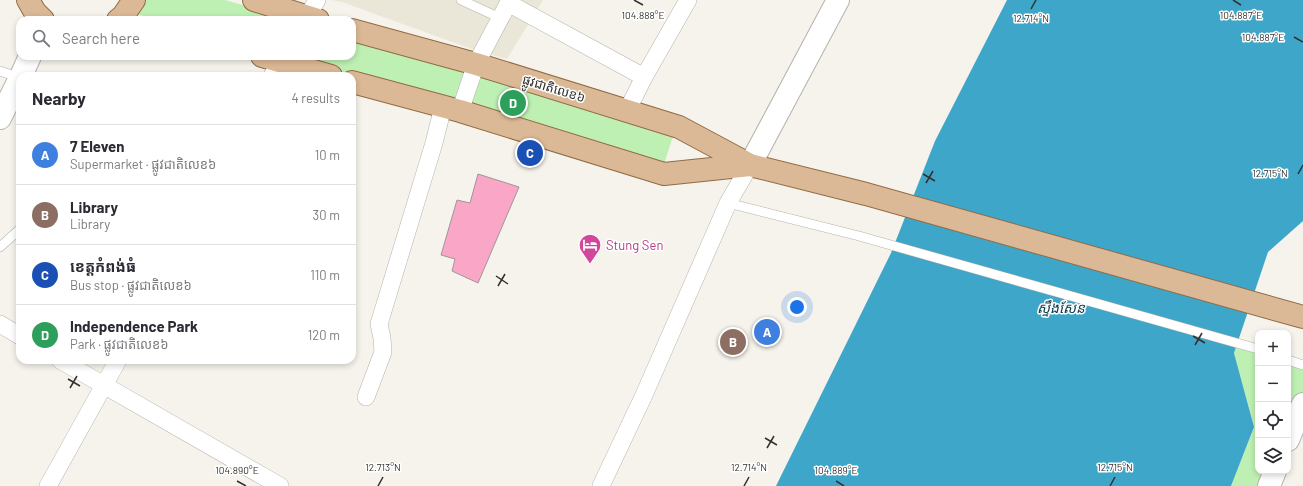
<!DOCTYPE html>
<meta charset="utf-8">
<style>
body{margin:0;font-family:Barlow,"Noto Sans Khmer",sans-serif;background:#f2f2f3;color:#2b2b33}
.controls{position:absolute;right:12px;bottom:12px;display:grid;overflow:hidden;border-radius:8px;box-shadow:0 2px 6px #0003}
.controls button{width:36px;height:36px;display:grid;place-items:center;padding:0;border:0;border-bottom:1px solid #e1e1e2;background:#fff;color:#2b2b33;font:20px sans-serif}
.you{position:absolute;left:797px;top:307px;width:14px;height:14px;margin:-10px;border:3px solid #fff;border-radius:50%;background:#1a73e8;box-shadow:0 0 0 6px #1a73e833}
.badge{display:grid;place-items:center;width:26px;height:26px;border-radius:50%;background:#11598d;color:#fff;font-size:13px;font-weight:700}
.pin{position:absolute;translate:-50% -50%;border:2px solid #fff;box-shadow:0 1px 4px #0006}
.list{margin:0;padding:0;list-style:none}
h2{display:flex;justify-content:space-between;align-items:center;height:52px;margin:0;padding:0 16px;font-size:17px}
h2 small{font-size:13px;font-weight:400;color:#7c7c81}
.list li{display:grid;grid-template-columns:26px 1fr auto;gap:12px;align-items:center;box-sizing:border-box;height:60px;padding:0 16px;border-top:1px solid #e1e1e2}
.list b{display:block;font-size:15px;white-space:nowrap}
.list p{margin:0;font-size:13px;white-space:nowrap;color:#7c7c81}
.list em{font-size:13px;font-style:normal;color:#7c7c81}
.icon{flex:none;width:22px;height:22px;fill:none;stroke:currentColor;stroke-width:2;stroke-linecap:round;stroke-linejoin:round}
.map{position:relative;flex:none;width:1303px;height:486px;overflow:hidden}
.search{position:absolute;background:#fff;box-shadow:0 2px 6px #0003;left:16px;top:16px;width:340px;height:44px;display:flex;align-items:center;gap:10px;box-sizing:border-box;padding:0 14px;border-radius:12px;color:#7c7c81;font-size:15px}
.panel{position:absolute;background:#fff;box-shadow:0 2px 6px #0003;left:16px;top:72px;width:340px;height:292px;border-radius:12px}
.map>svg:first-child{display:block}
</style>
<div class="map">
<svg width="1303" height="486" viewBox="0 0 1303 486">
<rect width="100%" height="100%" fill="#f5f3eb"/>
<path fill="#eae6d8" d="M 332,0 L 543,0 L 507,59 L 480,52 L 342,2 Z"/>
<path fill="#bef0b3" d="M 141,0 L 225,0 L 295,20 L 157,20 L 137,14 Z
M 352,36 L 675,130 L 663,167 L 281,56 L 352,56 Z
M 1238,342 L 1258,349 L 1258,471 L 1275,471 L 1268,486 L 1231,486 L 1254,427 L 1234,353 Z
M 1288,360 L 1303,365 L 1303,404 L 1288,440 Z"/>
<path fill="#3ea6c8" d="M 1007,0 L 1303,0 L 1303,221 L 1268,252 L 1234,353 L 1254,427 L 1231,486 L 776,486 L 891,253 L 935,141 Z"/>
<path fill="#faa6c6" stroke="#9e9698" d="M 478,174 L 519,187 L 478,283 L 452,271 L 455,259 L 441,255 L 457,200 L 470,203 Z"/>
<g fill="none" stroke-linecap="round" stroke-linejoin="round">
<g stroke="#b5b3ac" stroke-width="10">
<path id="lane" d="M 461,0 L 500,18
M 0,71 L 20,78
M 728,203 L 859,236 L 1258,349
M 0,247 L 20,229
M 1288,360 L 1303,365"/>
</g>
<g stroke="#b5b3ac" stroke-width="18">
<path id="street" d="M 508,3 L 644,77
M 307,17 L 317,0
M 272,76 L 280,62
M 460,111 L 476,64 L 510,0
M 627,111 L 644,77 L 688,0
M 0,324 L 20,336
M 60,360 L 280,486
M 366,397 L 383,352 L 382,338 L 379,324 L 434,143 L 443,107
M 48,486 L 118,360
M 601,486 L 644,395 L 728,203 L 750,165"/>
</g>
<g stroke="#b5b3ac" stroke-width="24">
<path id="secondary" d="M 21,76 L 30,56
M 0,118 L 20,78
M 750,165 L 838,0
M 1288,440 L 1303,404
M 1269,486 L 1275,471"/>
</g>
<g stroke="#916b44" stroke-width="24">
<path id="primary" d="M 28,0 L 35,12 L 43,20
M 254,0 L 318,20
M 118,20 L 123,16 L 134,0
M 352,30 L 476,64 L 679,127 L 750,165 L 866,194 L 1303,317
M 262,56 L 331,76
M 352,82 L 460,111 L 664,174 L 750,165"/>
</g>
<use href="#lane" stroke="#fff" stroke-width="9"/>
<use href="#street" stroke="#fff" stroke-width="17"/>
<use href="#secondary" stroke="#fff" stroke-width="22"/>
<use href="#primary" stroke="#dcb996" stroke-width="22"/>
</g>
<path fill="none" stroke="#32312e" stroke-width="1.5" d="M 634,0 L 643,5M 1233,0 L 1241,5M 1031,9 L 1036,0M 1294,37 L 1303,42M 923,174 L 935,181M 1298,174 L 1303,165M 926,183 L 933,171M 496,276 L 508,284M 498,286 L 505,274M 1193,336 L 1205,343M 1195,345 L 1202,333M 68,379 L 80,386M 70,388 L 77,376M 765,438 L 777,445M 767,448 L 774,436M 237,481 L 246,486M 836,481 L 844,486M 378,486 L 383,477M 744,486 L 749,477M 1110,486 L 1115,477"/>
<defs>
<g id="hotel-pin" transform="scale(1.15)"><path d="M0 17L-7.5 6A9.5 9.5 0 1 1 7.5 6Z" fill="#d1479c" stroke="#fff"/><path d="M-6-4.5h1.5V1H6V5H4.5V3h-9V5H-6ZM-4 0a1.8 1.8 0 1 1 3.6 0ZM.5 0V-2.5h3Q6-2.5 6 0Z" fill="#fff"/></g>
</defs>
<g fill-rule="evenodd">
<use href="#hotel-pin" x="590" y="245"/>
</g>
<g text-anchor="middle" stroke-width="3" stroke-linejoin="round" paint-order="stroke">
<g font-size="13" fill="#32312e" stroke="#fff">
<text transform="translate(554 88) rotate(17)" y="5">ផ្លូវជាតិលេខ៦</text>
</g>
<g font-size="13" fill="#b23c85" stroke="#fff" text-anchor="start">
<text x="606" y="250">Stung Sen</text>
</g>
<g font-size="14" font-style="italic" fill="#103d4c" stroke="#fff">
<text x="1061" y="313">ស្ទឹងសែន</text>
</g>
</g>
<g font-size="10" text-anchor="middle" fill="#32312e" stroke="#fff" stroke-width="3" stroke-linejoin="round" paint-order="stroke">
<text x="643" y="19">104.888°E</text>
<text x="1241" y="19">104.887°E</text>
<text x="1031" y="22">12.714°N</text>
<text x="1263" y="41">104.887°E</text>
<text x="1270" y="177">12.715°N</text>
<text x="383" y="471">12.713°N</text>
<text x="749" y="471">12.714°N</text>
<text x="1115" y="471">12.715°N</text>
<text x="237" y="474">104.890°E</text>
<text x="836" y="474">104.889°E</text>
</g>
</svg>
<div class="controls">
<button>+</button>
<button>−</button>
<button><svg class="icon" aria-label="locate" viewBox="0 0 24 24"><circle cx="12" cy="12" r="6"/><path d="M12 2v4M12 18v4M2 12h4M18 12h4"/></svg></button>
<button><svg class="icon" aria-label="layers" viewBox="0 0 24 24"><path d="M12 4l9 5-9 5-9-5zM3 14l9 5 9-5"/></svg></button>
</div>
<div class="you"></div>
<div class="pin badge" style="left:767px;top:332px;background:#3f7fe0">A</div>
<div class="pin badge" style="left:733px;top:342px;background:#8d6e63">B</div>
<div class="pin badge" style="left:530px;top:153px;background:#1a4fb4">C</div>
<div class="pin badge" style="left:513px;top:103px;background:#2e9e5b">D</div>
<div class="search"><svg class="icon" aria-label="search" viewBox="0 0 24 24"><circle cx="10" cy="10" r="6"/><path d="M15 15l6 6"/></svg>Search here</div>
<section class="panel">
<h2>Nearby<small>4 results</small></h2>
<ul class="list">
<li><span class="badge" style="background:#3f7fe0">A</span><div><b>7 Eleven</b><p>Supermarket · ផ្លូវជាតិលេខ៦</p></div><em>10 m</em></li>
<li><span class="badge" style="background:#8d6e63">B</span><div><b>Library</b><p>Library</p></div><em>30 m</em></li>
<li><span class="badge" style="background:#1a4fb4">C</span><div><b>ខេត្តកំពង់ធំ</b><p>Bus stop · ផ្លូវជាតិលេខ៦</p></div><em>110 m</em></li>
<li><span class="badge" style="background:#2e9e5b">D</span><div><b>Independence Park</b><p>Park · ផ្លូវជាតិលេខ៦</p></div><em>120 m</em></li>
</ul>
</section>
</div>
